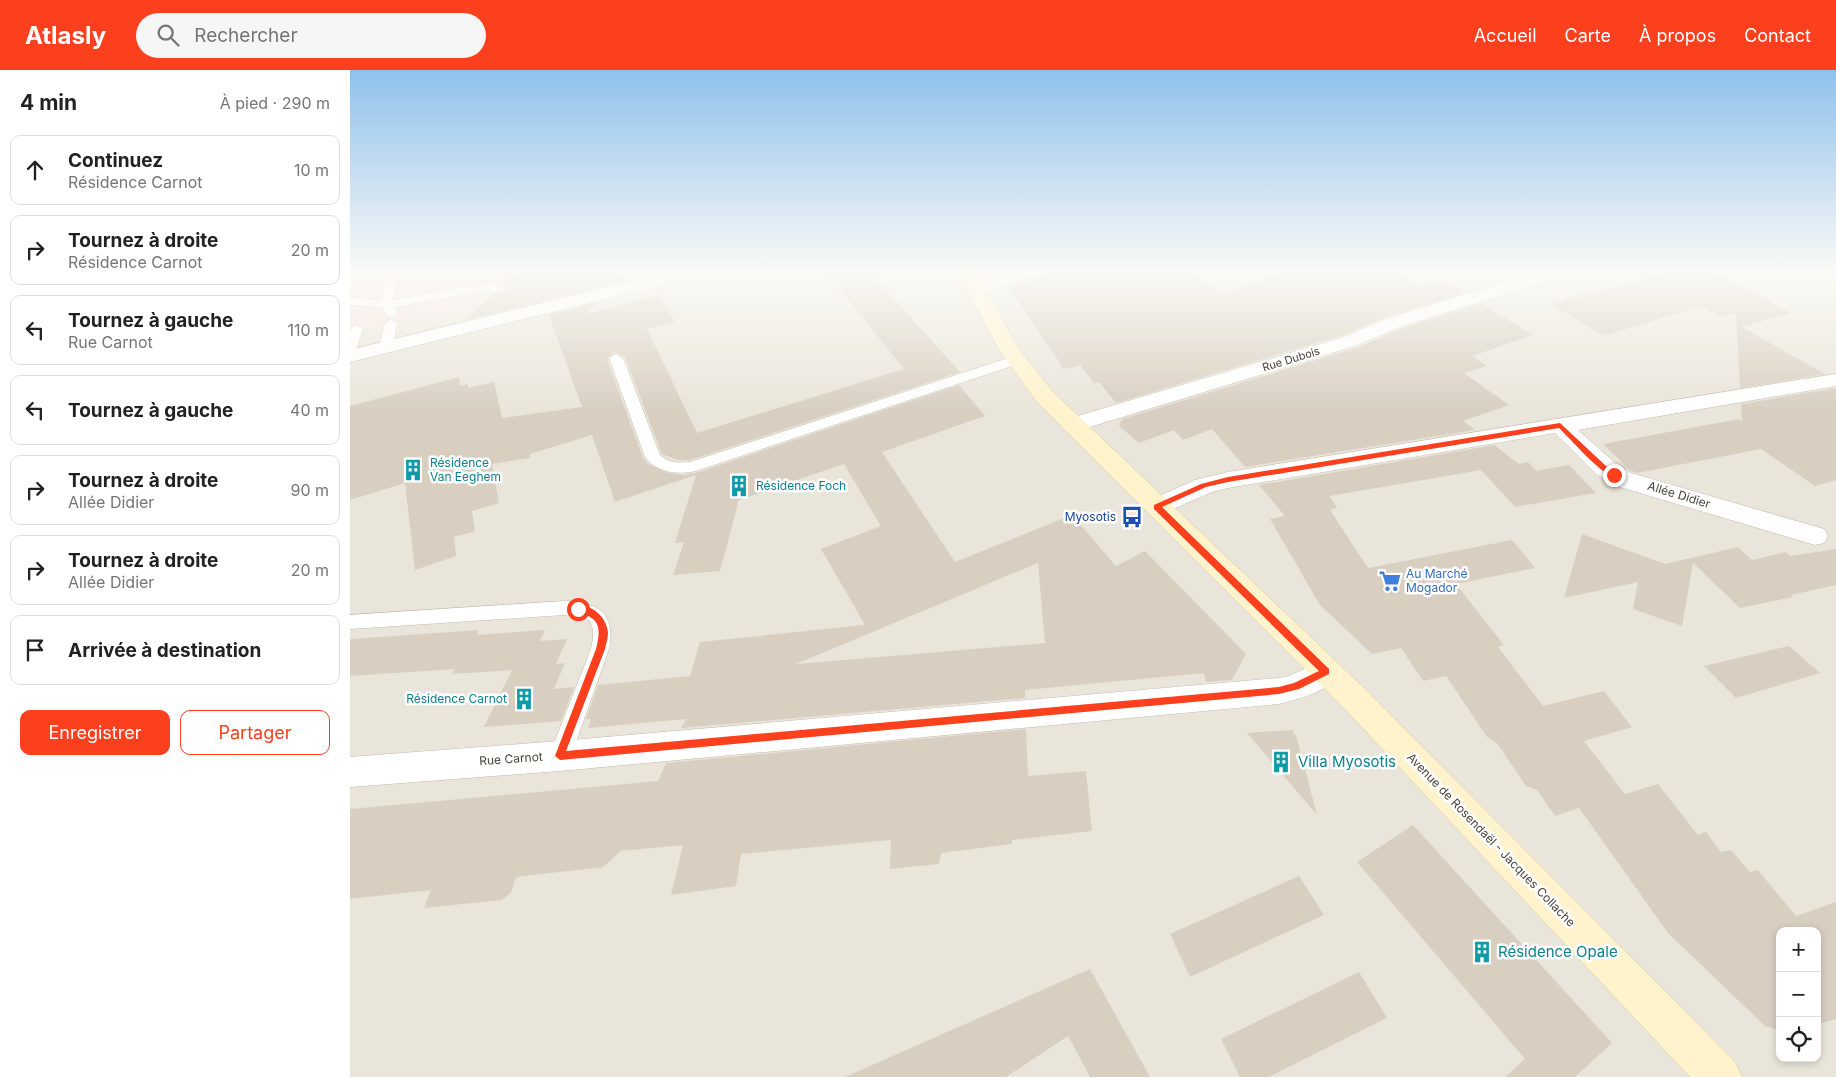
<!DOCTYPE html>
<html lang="fr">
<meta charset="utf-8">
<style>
body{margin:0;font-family:Inter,sans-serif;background:#f6f6f6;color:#222}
.controls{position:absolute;right:15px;bottom:15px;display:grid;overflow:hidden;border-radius:10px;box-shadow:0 2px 8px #0003}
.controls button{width:45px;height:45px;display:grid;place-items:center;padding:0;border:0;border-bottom:1px solid #e0e0e0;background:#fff;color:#222;font:25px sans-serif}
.stop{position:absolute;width:15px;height:15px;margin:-11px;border:4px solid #fc3f1d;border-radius:50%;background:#fff}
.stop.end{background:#fc3f1d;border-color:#fff;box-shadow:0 1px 5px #0008}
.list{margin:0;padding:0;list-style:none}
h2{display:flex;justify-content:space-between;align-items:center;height:65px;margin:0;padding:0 20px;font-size:21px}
h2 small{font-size:16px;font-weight:400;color:#767676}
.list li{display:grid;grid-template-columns:32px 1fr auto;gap:15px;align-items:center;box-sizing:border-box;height:70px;margin:0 10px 10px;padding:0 10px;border:1px solid #e0e0e0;border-radius:10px}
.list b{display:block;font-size:19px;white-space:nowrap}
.list p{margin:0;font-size:16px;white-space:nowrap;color:#767676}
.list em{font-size:16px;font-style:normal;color:#767676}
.actions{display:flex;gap:10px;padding:15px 20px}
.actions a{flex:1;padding:11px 0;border:1px solid #fc3f1d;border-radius:10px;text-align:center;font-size:18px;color:#fc3f1d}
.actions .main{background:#fc3f1d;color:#fff}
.icon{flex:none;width:28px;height:28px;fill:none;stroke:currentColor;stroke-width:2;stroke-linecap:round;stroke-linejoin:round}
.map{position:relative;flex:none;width:1486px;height:1007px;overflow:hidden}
header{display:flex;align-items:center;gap:30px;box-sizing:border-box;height:70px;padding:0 25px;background:#fc3f1d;color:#fff}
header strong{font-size:24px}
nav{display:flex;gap:28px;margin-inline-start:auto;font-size:18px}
.search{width:350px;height:45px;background:#f6f6f6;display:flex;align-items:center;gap:12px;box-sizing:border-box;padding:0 18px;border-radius:28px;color:#767676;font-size:19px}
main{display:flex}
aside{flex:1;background:#fff}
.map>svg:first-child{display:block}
</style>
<header>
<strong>Atlasly</strong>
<div class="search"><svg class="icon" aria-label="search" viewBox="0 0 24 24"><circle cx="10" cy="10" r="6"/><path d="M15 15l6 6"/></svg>Rechercher</div>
<nav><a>Accueil</a><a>Carte</a><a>À propos</a><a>Contact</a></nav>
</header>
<main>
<aside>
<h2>4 min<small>À pied · 290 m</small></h2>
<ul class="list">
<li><svg class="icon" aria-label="ahead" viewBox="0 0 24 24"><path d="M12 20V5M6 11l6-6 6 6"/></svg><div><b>Continuez</b><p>Résidence Carnot</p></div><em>10 m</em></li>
<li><svg class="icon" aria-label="right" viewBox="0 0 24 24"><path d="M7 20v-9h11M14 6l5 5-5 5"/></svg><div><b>Tournez à droite</b><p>Résidence Carnot</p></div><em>20 m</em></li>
<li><svg class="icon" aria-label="left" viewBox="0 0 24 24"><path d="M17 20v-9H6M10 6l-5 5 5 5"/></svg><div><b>Tournez à gauche</b><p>Rue Carnot</p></div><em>110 m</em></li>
<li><svg class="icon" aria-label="left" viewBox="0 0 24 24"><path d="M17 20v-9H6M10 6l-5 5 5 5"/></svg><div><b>Tournez à gauche</b></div><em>40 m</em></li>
<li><svg class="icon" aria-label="right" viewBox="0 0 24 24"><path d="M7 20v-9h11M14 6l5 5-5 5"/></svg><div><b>Tournez à droite</b><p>Allée Didier</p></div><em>90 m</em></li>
<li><svg class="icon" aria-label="right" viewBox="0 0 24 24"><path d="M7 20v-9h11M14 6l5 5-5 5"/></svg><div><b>Tournez à droite</b><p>Allée Didier</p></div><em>20 m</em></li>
<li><svg class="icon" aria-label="arrive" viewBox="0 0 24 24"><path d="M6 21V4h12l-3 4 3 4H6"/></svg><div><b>Arrivée à destination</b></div></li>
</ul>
<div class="actions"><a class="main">Enregistrer</a><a>Partager</a></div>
</aside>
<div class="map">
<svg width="1486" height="1007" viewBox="0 0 1486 1007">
<rect width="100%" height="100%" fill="#f6f3ec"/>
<path fill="#eae5da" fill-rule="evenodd" d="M 0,200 L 1486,200 L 1486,1007 L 0,1007 ZM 1430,861 L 1467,861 L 1467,988 L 1430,988 Z"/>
<path fill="#f6e3e0" d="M 0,200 L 314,200 L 141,240 L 67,247 L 0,261 Z"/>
<path fill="#d8cfc1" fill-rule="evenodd" d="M 168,200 L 267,200 L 265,205 L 273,209 L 274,211 L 115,250 L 143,223 L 151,223 L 157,219 L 158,216 L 153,214 Z
M 474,200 L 518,200 L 610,302 L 340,390 L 328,390 L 312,384 L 275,287 L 265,282 L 257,289 L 293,388 L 298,394 L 318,403 L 333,405 L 346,403 L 609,315 L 635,346 L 532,382 L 605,492 L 722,445 L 766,496 L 795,481 L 896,584 L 882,610 L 856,612 L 854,603 L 675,620 L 675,628 L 331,658 L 336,649 L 238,658 L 241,649 L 236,649 L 248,615 L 340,606 L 350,572 L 515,555 L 471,479 L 531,456 L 494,394 L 389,430 L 370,501 L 323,505 L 334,472 L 325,473 L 346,405 L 265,432 L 242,365 L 180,384 L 180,388 L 142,394 L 149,433 L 122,441 L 125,461 L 104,467 L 106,486 L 65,500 L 55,413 L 0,430 L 0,336 L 109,307 L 110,316 L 118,314 L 118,318 L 144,312 L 152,348 L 232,337 L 199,245 L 246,233 L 236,244 L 310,225 L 325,252 L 297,259 L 347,363 L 554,299 ZM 688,493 L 695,573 L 446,594 L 520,563 Z
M 709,200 L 841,200 L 874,224 L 937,200 L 1046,200 L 1069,215 L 1092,209 L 1115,223 L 1037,246 L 993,265 L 766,333 L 749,312 L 744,313 L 730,295 L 714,299 L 658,217 Z
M 1330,200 L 1361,200 L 1441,243 L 1392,257 L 1475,304 L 1390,318 L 1386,242 L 1371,247 L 1351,236 L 1254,266 L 1201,234 L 1269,214 Z
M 1132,234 L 1183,265 L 1122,286 L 1137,296 L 1114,303 L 1159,335 L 1113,351 L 1125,360 L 895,397 L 862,359 L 833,370 L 824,360 L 789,373 L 769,356 L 772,349 L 1009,277 L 1053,258 Z
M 1486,318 L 1486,410 L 1465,416 L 1411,379 L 1287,403 L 1280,400 L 1253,374 L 1389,349 L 1392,352 L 1391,334 Z
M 1144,375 L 1169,394 L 1178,392 L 1186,401 L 1219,395 L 1246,423 L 1165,437 L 1131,400 L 980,426 L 987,438 L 980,440 L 1018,498 L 1162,470 L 1185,498 L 1106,514 L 1154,575 L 1148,577 L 1193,636 L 1254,621 L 1282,657 L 1234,671 L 1275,724 L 1308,714 L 1348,765 L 1356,762 L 1371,782 L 1381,780 L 1400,802 L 1408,800 L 1446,846 L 1486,832 L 1486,949 L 1467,954 L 1467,861 L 1430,861 L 1430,961 L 1415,956 L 1318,863 L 1229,738 L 1205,746 L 1187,720 L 1176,716 L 1147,673 L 1137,667 L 1096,606 L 1073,611 L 1051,578 L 1022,584 L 970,535 L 920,449 L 935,446 L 909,415 Z
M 1232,464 L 1315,494 L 1388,477 L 1402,490 L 1436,482 L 1440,486 L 1486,479 L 1486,515 L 1441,525 L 1443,527 L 1390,538 L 1343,493 L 1332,556 L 1283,539 L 1288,512 L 1214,528 Z
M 129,560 L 127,565 L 195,560 L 190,571 L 217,569 L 206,594 L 215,593 L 204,619 L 224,617 L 211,651 L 134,657 L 162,600 L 102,604 L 105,599 L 0,606 L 0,569 Z
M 1439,576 L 1470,603 L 1386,628 L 1354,596 Z
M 676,659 L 678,706 L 736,701 L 742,761 L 662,770 L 662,774 L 591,783 L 589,794 L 540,799 L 541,770 L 391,784 L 386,816 L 321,825 L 333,775 L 271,781 L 253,797 L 166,807 L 161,823 L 151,830 L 74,838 L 81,820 L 0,829 L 0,739 L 308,711 L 316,693 Z
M 943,660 L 944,665 L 946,665 L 967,745 L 897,663 Z
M 1063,755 L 1262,973 L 1225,1007 L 1155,1007 L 1175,989 L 1007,792 Z
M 949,806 L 974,845 L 840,907 L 820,864 Z
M 740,899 L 800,1007 L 740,1007 L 718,966 L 656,1007 L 495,1007 Z
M 1009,902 L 1037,948 L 919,1007 L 890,1007 L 871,969 Z"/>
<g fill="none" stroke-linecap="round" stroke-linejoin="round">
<g stroke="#c2bbae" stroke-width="1">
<path id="lane" d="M 273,200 L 295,200 L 294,202 L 272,207 L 268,206 L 266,204 L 268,202 Z
M 34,201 L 38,202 L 46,216 L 43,230 C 61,227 146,207 156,217 L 150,221 L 129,222 L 45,237 L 47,243 L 41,247 L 37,246 L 34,239 L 27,237 L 0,235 L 0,227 L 31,230 L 34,216 L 28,204 Z
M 41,249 L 47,253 L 43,277 L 36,281 L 29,277 L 35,253 Z
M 7,255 L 13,259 L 7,278 L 0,282 L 0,261 L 3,256 Z
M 266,284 L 273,288 L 310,385 C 319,393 328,393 340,392 L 661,287 L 671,287 L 673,290 L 671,293 L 346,401 C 329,405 306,403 295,387 L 259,288 Z
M 214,531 C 248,533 266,542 259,579 L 221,686 L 217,693 L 210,695 L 203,693 L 199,686 L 241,579 L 243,568 L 243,559 L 240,551 L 232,547 L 214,545 L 0,559 L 0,545 Z"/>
</g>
<g stroke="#c2bbae" stroke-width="1">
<path id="street" d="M 327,200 L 360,200 L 357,204 L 0,292 L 0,280 Z
M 667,200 L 696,200 L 693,204 L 626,225 L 619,223 L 617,219 L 619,215 Z
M 1196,200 L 1226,200 L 1223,204 L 1052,256 L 1008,275 L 730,360 L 722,362 L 714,360 L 711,355 L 714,350 L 994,267 L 1038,248 Z
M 1486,304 L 1486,316 L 1228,360 L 1263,391 L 1281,403 L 1474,459 L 1478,466 L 1474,473 L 1465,475 L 1263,415 L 1245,403 L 1205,363 L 878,418 L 862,422 L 807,446 L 798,443 L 794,437 L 798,431 L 845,410 L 878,402 Z
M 976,589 L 987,592 L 991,601 C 981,621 950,629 929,634 L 210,701 L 0,717 L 0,687 L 210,671 L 929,608 L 939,606 Z"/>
</g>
<g stroke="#d6c79b" stroke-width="1">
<path id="secondary" d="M 606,200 L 624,200 L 669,279 L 702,321 L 1015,619 L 1385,992 L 1392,1007 L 1340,1007 L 993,637 L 686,331 L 650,281 Z"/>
</g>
<use href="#lane" fill="#fff" fill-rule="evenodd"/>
<use href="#street" fill="#fff" fill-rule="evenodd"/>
<use href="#secondary" fill="#fff3cd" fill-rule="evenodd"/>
</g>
<linearGradient id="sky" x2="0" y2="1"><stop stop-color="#8fc1ec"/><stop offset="0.59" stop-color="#fbfaf6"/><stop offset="1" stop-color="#fbfaf6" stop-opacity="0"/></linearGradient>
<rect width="1486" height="341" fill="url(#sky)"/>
<path fill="#fc3f1d" d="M 1210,353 L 1256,396 L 1267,403 L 1267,407 C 1253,408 1220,368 1209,358 L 878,412 L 856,417 L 812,437 L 979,599 L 979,604 L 949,619 L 929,624 L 210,690 L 205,686 L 246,579 C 252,555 249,548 225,541 L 225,536 C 241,533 257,547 258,563 C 258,568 256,574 255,579 L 216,681 L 929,617 L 944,613 L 969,601 L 804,439 L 804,435 L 851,414 L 878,407 Z"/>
<defs>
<g id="building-bare" transform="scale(1.725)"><path d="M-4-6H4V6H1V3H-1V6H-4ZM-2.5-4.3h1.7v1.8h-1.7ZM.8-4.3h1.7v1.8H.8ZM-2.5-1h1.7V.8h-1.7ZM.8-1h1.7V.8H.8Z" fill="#0f9aa8" stroke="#fff" stroke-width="2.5" paint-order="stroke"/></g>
<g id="bus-bare" transform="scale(1.725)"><path d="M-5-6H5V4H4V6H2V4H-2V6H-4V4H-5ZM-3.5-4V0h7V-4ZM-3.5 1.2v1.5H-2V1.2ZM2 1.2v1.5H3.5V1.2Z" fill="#1a4fb4" stroke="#fff" stroke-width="2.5" paint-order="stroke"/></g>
<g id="supermarket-bare" transform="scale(1.725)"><path d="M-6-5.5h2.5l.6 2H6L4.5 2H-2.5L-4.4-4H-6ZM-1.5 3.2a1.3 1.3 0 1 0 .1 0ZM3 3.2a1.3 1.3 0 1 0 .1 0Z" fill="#3f7fe0" stroke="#fff" stroke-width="2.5" paint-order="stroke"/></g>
</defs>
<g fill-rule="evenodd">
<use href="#building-bare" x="63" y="400"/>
<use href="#building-bare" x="389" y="416"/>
<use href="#bus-bare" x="782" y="447"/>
<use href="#supermarket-bare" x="1040" y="511"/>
<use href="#building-bare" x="174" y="629"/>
<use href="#building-bare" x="931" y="692"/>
<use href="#building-bare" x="1132" y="882"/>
</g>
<g text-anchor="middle" stroke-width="5" stroke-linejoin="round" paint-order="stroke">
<g font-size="11" fill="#4b4439" stroke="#fff">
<text transform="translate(941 289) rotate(-17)" y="4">Rue Dubois</text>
</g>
<g font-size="12" fill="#0d838f" stroke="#fff" text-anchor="start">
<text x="80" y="397">Résidence<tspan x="80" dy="14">Van Eeghem</tspan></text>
<text x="406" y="420">Résidence Foch</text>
<text x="157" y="633" text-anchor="end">Résidence Carnot</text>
</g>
<g font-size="12" fill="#4b4439" stroke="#fff">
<text transform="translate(1329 425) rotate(17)" y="4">Allée Didier</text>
<text transform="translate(161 689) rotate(-4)" y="4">Rue Carnot</text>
<text transform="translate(1141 770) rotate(46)" y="4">Avenue de Rosendaël - Jacques Collache</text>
</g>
<g font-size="12" fill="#164399" stroke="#fff" text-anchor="end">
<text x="766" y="451">Myosotis</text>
</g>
<g font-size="12" fill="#366cbe" stroke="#fff" text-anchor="start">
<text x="1056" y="508">Au Marché<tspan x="1056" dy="14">Mogador</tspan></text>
</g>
<g font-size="15" fill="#0d838f" stroke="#fff" text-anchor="start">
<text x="948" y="697">Villa Myosotis</text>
<text x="1148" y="887">Résidence Opale</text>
</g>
</g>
</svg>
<div class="controls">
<button>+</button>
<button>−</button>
<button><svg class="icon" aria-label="locate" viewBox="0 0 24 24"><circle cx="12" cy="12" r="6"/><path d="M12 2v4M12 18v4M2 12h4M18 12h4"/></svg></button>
</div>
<div class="stop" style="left:228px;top:539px"></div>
<div class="stop end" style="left:1264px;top:405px"></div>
</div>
</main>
